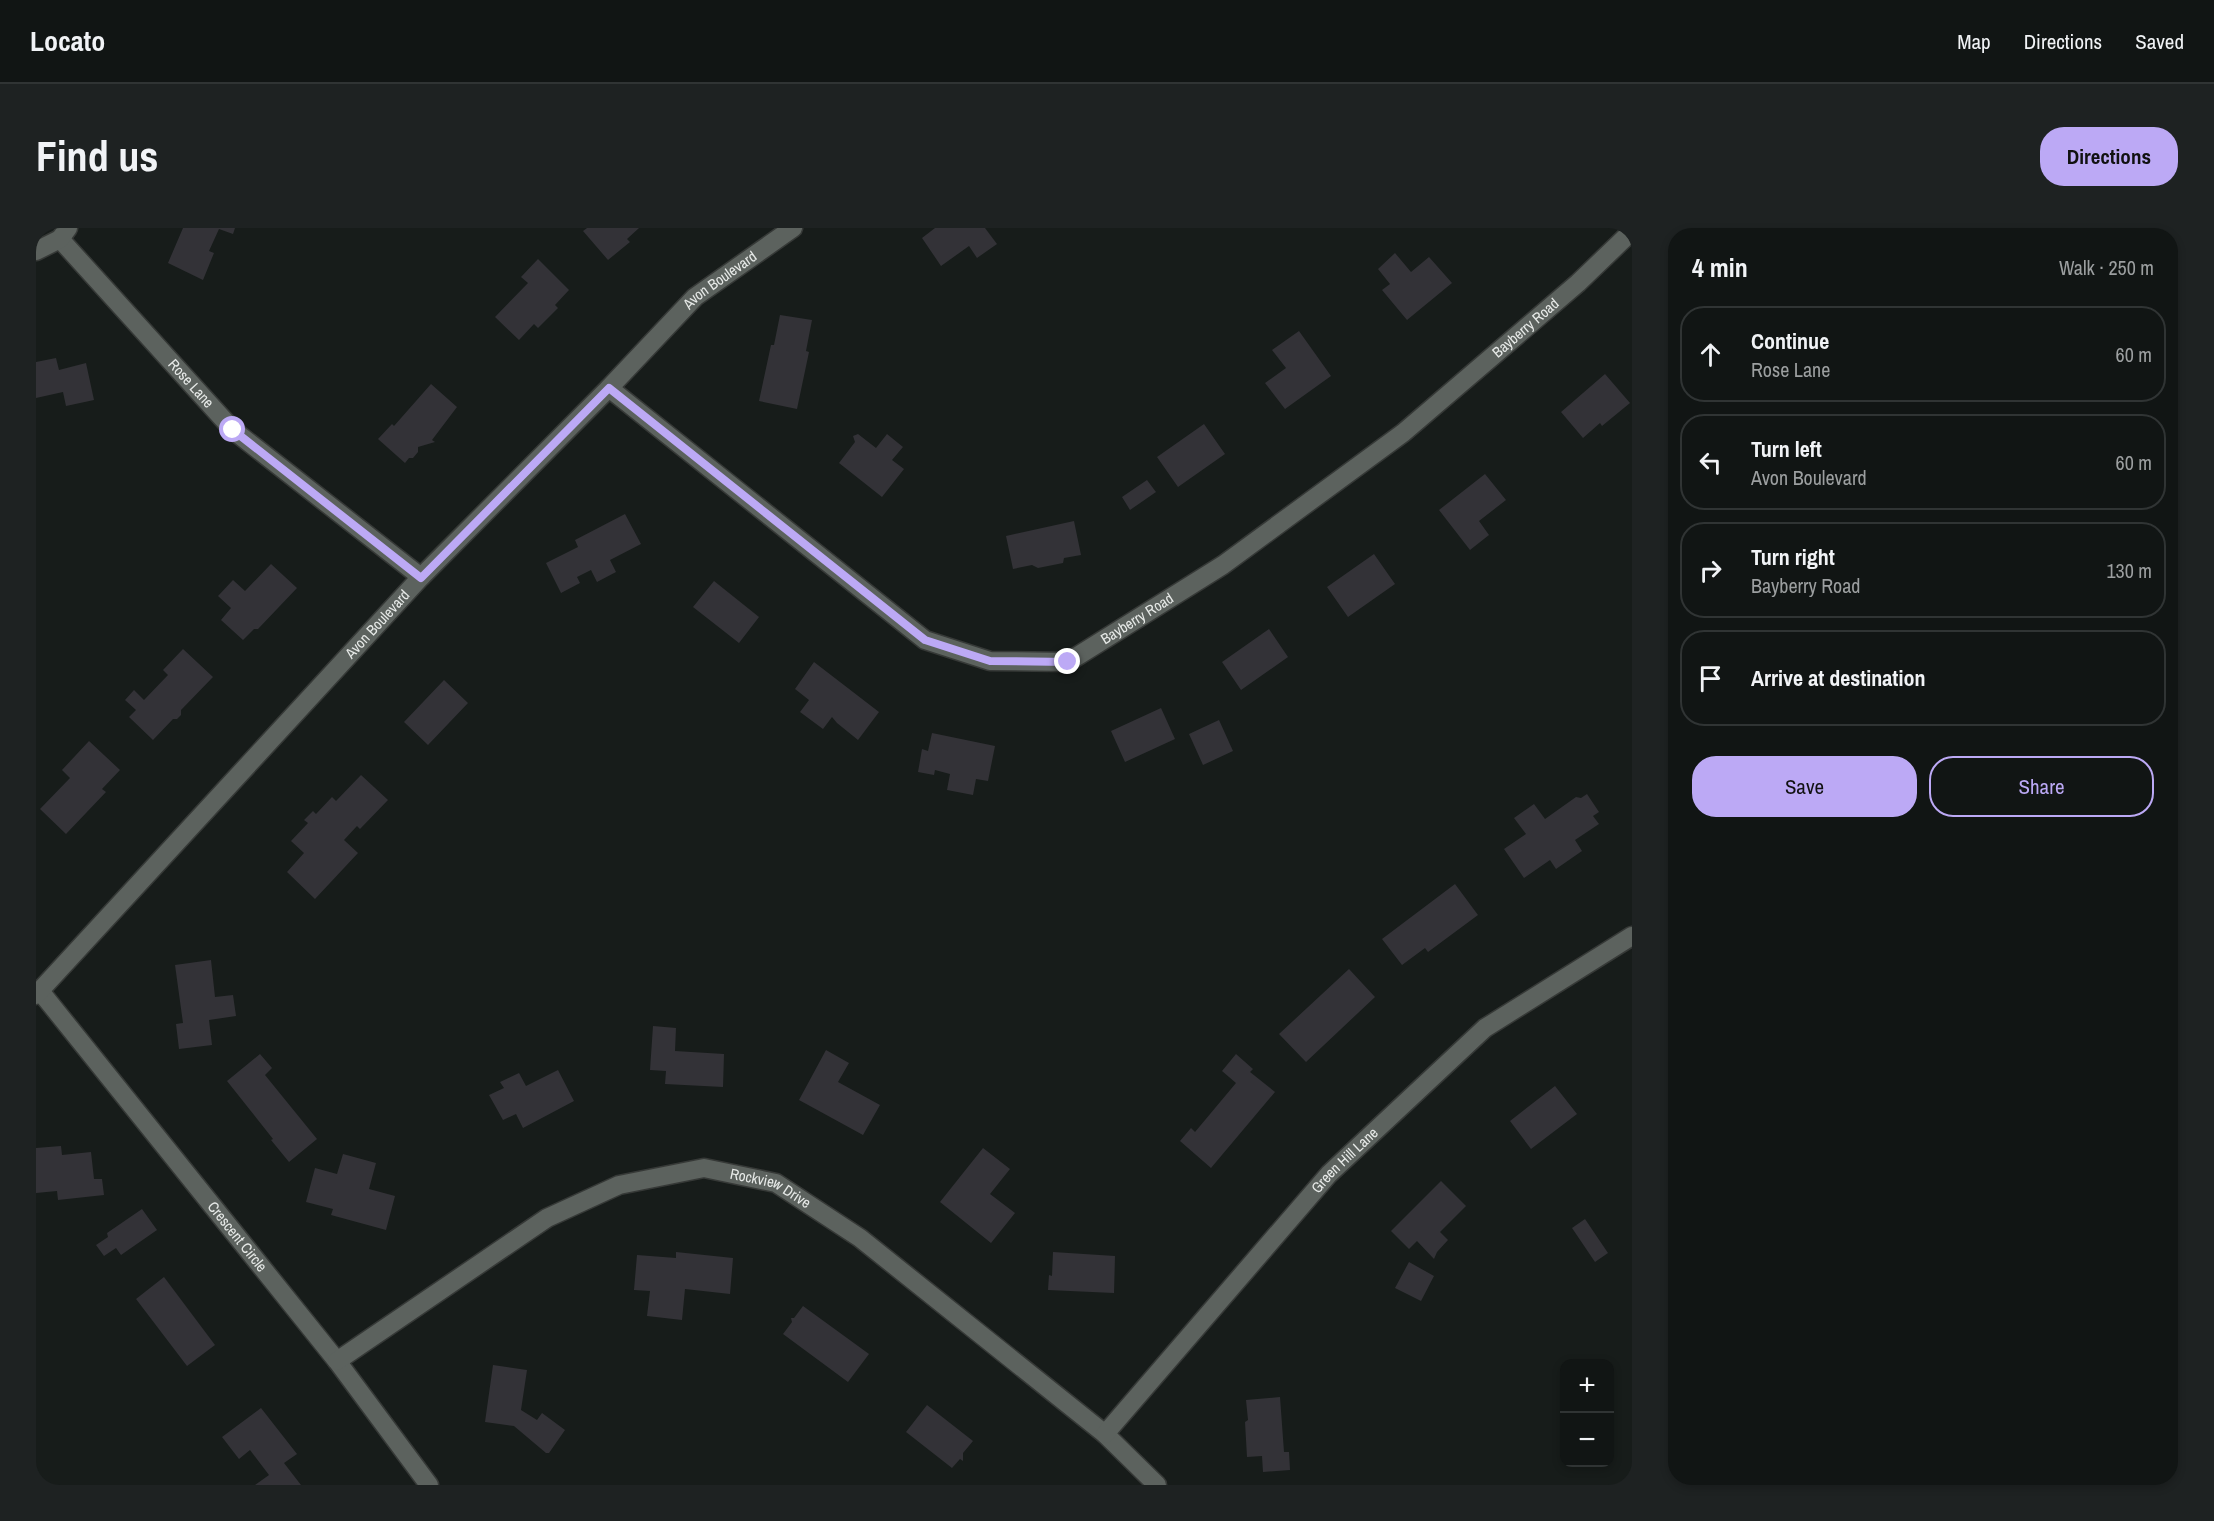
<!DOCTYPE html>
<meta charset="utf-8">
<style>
body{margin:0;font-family:"Archivo Narrow",sans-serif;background:#1e2222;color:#f1f3f6}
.controls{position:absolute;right:18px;bottom:18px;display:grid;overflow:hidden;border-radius:12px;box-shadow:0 3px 9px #0003}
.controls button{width:54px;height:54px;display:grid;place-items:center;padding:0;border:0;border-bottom:2px solid #303434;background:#111514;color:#f1f3f6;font:30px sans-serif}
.stop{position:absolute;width:18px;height:18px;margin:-14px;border:4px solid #bca9f5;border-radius:50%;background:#fff}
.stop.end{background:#bca9f5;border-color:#fff;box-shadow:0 2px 6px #0008}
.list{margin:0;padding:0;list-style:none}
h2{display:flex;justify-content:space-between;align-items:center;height:78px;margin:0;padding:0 24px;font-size:26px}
h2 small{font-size:20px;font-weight:400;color:#9c9fa0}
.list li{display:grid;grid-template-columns:39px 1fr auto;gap:18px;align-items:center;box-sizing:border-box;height:96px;margin:0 12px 12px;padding:0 12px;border:2px solid #303434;border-radius:24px}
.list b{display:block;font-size:22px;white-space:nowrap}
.list p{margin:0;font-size:20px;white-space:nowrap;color:#9c9fa0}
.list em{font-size:20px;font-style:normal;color:#9c9fa0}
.actions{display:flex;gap:12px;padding:18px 24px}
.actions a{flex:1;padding:14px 0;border:2px solid #bca9f5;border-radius:24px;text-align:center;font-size:21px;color:#bca9f5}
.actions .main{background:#bca9f5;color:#111}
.icon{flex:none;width:33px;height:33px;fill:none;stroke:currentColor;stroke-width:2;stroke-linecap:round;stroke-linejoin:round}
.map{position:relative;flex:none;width:1596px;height:1257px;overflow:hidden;border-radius:24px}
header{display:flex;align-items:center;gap:36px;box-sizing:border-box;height:84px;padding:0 30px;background:#111514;border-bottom:2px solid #303434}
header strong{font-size:28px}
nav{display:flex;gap:33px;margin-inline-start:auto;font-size:21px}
.intro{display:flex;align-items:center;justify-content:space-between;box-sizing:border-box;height:144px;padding:0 36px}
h1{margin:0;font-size:42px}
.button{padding:15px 27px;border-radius:24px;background:#bca9f5;color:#111;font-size:21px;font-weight:700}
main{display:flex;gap:36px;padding:0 36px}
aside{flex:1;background:#111514;border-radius:24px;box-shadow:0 3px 9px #0003}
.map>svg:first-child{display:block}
</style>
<header>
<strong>Locato</strong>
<nav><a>Map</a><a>Directions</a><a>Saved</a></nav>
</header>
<div class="intro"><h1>Find us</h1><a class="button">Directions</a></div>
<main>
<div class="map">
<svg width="1596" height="1257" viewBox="0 0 1596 1257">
<rect width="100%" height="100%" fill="#171c1a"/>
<path fill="#333237" d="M 147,0 L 199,0 L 197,6 L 183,1 L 173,23 L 178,25 L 167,52 L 132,35 Z
M 551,0 L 603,0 L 591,11 L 594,14 L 572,32 L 547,3 Z
M 899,0 L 949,0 L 961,16 L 941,30 L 933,18 L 905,38 L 886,10 Z
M 1359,25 L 1375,44 L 1393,29 L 1416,55 L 1371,92 L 1346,62 L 1354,56 L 1342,41 Z
M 502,31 L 533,62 L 519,77 L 522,80 L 502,100 L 498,96 L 483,112 L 459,89 L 492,55 L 485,49 Z
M 744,87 L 776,92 L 770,123 L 773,124 L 761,181 L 723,173 L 735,117 L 738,117 Z
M 1263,103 L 1295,148 L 1249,181 L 1229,155 L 1250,140 L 1236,122 Z
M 20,130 L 23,142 L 50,135 L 58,172 L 30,178 L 27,164 L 0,170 L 0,134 Z
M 1569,146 L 1594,175 L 1566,198 L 1564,195 L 1547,210 L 1525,184 Z
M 395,156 L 421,179 L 396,212 L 399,214 L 382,219 L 382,224 L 377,230 L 373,230 L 369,235 L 342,211 L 356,196 L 358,198 Z
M 1168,196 L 1189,226 L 1142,259 L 1121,229 Z
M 822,206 L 840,220 L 851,206 L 867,219 L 856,232 L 868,241 L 846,269 L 803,235 L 819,214 L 817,208 Z
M 1449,246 L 1470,272 L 1443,293 L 1453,307 L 1434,322 L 1403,282 Z
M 1111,252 L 1120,264 L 1094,282 L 1086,269 Z
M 589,286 L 605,316 L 574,332 L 580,344 L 561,354 L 555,342 L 541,349 L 544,355 L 525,365 L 510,335 L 542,319 L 539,312 Z
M 1038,293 L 1045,327 L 1028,330 L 1027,335 L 1002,340 L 996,337 L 977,341 L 970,308 Z
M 1338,326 L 1359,356 L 1312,389 L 1291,359 Z
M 235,336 L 261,360 L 222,401 L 218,401 L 207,412 L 185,392 L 195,380 L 182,368 L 197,352 L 209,363 Z
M 678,353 L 723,389 L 703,415 L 657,379 Z
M 1233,401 L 1252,429 L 1205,462 L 1186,434 Z
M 147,421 L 177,449 L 145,482 L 145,487 L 141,491 L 137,491 L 117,512 L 93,489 L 100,482 L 89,472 L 98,462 L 108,472 L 132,447 L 127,442 Z
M 778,434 L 843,484 L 822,512 L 801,495 L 796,489 L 787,501 L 764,484 L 773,472 L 759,461 Z
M 408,452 L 432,475 L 392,517 L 368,494 Z
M 1125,480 L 1139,511 L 1089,534 L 1075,503 Z
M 1183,492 L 1197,523 L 1167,537 L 1153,506 Z
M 896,505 L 959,518 L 952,553 L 940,551 L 937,567 L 911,562 L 914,546 L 899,542 L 898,547 L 882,544 L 886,521 L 892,523 Z
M 53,513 L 84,542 L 66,561 L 70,564 L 30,606 L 4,581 L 34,550 L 26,542 Z
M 325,547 L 352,572 L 324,601 L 321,598 L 308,612 L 322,625 L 279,671 L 251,644 L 268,625 L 255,613 L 272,595 L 268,592 L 277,583 L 280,586 L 296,569 L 300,573 Z
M 1551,566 L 1563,584 L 1557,588 L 1563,596 L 1539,612 L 1546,623 L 1520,641 L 1514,632 L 1488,650 L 1468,621 L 1490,606 L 1478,590 L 1498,576 L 1509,591 L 1540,569 L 1545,570 Z
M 1419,656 L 1442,687 L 1392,724 L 1389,720 L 1366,737 L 1346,711 Z
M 175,732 L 179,769 L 197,767 L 200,788 L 173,792 L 176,817 L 143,821 L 140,796 L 147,795 L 139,737 Z
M 1313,741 L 1339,769 L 1270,834 L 1243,806 Z
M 617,798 L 640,800 L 639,823 L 688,826 L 687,859 L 629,856 L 630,843 L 614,842 Z
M 790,822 L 813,835 L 802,854 L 844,877 L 827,907 L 763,872 Z
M 224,826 L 236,840 L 229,847 L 281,911 L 253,934 L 235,912 L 237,911 L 191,853 Z
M 1200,826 L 1217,841 L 1214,844 L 1239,864 L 1175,940 L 1144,913 L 1155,900 L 1159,904 L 1200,855 L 1186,843 Z
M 522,842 L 538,873 L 487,900 L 480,886 L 467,892 L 453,867 L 468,860 L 464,854 L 483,845 L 490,858 Z
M 1519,858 L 1541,886 L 1495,921 L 1474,893 Z
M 25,918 L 26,927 L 55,924 L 58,951 L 66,951 L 68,967 L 22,972 L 21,963 L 0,965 L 0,920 Z
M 947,920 L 974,941 L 954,966 L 979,985 L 955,1015 L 904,974 Z
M 307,926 L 340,935 L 333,961 L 359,968 L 350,1002 L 295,987 L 297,981 L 270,974 L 279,940 L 301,946 Z
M 1405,953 L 1430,978 L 1404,1004 L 1412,1012 L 1401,1024 L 1398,1031 L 1381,1013 L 1373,1021 L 1355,1003 Z
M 106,981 L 121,1002 L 85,1027 L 80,1020 L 68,1028 L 60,1017 L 72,1009 L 71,1005 Z
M 1549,991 L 1572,1025 L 1559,1034 L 1536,1000 Z
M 640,1024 L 697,1030 L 694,1066 L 649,1061 L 646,1092 L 611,1088 L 614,1063 L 598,1062 L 601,1027 L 640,1030 Z
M 1017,1024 L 1079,1028 L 1078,1065 L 1012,1062 L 1013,1047 L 1016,1048 Z
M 1373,1034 L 1398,1048 L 1385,1073 L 1359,1060 Z
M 128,1049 L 179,1117 L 151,1138 L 100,1071 Z
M 767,1078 L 833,1126 L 812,1154 L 747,1106 L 756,1094 L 755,1090 L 758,1090 Z
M 457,1137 L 491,1142 L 485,1182 L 501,1192 L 506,1185 L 529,1202 L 513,1225 L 510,1225 L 478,1198 L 449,1194 Z
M 1244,1169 L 1248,1224 L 1253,1224 L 1254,1242 L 1227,1244 L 1226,1228 L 1211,1229 L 1209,1194 L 1212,1192 L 1210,1172 Z
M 891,1177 L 937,1213 L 927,1225 L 927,1233 L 924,1231 L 916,1240 L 870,1204 Z
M 225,1180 L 261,1226 L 248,1235 L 265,1257 L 219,1257 L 233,1247 L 214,1222 L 203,1231 L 186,1209 Z"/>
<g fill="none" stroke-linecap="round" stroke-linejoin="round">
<g stroke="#363937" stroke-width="21">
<g id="street">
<path id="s1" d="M 24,11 L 197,202 L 385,349"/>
<path d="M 0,23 L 24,11 L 32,0"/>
<path id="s2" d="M 573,160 L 889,412 L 954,433 L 1032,434 L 1187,337 L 1367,205 L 1542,55 L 1596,3"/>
<path id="s3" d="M 4,763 L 301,1133 L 393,1257"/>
<path id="s4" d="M 0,767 L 385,349 L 573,160 L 659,69 L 757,0"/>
<path id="s5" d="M 301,1133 L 511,990 L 583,957 L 668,940 L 740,955 L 824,1010 L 1069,1206 L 1121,1257"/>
<path id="s6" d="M 1069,1206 L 1293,946 L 1449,800 L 1596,708"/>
</g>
</g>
<use href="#street" stroke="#5c625e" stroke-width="18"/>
</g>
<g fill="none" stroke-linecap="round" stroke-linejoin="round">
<path stroke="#bca9f5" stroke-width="8" d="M 197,202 L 385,350 L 573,160 L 889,412 L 954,433 L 1032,434"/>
</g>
<g text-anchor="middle" stroke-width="6" stroke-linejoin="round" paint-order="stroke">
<g font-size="15" fill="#e7eae8" stroke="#171c1a">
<text dy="5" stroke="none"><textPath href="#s4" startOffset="990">Avon Boulevard</textPath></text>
<text dy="5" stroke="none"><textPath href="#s2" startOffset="1118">Bayberry Road</textPath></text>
<text dy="5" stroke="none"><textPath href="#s1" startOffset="195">Rose Lane</textPath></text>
<text dy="5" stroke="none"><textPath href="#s2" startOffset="632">Bayberry Road</textPath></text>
<text dy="5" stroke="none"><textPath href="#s4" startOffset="504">Avon Boulevard</textPath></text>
<text dy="5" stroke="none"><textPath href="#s6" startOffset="364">Green Hill Lane</textPath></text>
<text dy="5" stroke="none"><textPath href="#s5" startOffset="490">Rockview Drive</textPath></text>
<text dy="5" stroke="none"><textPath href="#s3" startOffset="315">Crescent Circle</textPath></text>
</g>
</g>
</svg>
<div class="controls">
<button>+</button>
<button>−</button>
</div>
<div class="stop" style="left:197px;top:202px"></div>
<div class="stop end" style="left:1032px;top:434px"></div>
</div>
<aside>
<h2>4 min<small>Walk · 250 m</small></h2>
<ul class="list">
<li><svg class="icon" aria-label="ahead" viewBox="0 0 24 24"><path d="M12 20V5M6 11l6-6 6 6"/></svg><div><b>Continue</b><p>Rose Lane</p></div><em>60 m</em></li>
<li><svg class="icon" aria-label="left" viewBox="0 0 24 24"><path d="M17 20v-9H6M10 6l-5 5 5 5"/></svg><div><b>Turn left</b><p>Avon Boulevard</p></div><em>60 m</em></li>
<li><svg class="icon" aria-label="right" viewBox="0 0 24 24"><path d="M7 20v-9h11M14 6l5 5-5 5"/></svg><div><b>Turn right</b><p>Bayberry Road</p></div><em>130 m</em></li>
<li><svg class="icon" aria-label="arrive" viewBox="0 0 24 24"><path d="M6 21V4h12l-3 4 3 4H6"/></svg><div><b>Arrive at destination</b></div></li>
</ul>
<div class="actions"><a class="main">Save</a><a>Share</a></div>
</aside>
</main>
